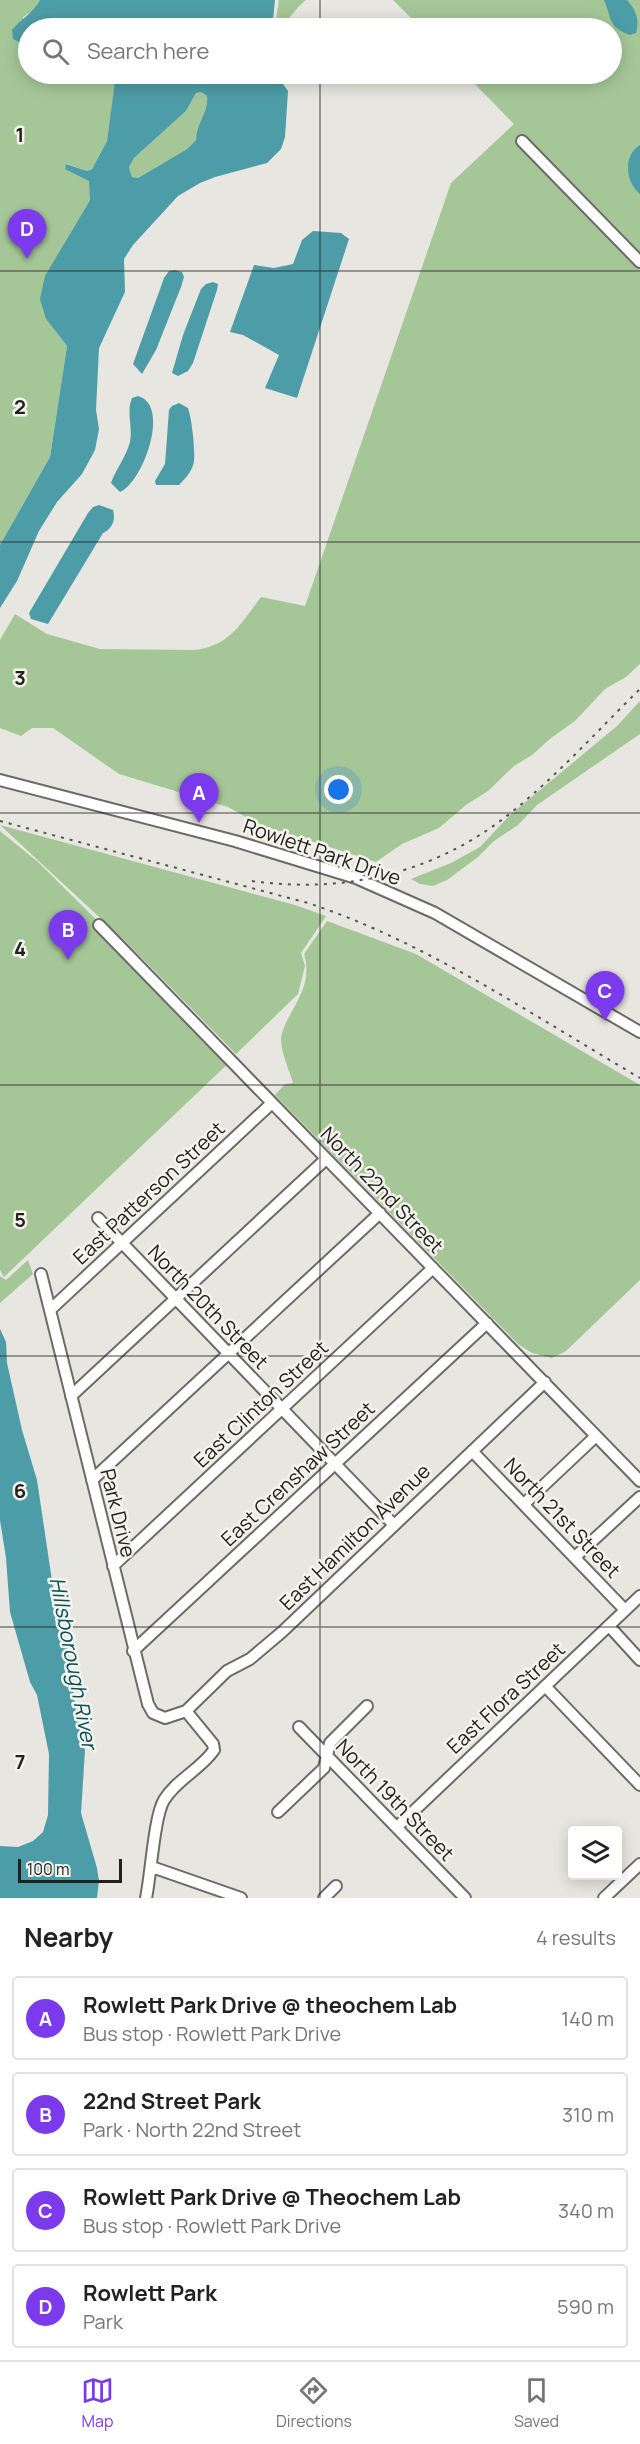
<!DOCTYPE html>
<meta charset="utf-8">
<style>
body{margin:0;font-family:Manrope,sans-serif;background:#f6f6f6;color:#222}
.controls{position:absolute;right:18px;bottom:18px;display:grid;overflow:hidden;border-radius:6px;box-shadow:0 3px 15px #0003}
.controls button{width:54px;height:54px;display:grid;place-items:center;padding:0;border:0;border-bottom:2px solid #e0e0e0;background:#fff;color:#222;font:30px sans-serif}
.scale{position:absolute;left:18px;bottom:15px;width:104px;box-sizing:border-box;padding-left:6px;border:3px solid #22211f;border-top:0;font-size:16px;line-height:21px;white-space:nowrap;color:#22211f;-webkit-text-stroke:4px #f5f3ed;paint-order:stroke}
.you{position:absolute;left:339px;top:790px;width:21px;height:21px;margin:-15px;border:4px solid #fff;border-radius:50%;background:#1a73e8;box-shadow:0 0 0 9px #1a73e833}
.badge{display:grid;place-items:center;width:39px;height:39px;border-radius:50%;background:#7c3aed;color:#fff;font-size:20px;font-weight:700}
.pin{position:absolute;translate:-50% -50px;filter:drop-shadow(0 2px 3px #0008)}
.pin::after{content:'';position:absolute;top:32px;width:21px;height:18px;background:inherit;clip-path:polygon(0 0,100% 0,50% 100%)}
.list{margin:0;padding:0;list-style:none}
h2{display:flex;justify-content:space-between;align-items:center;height:78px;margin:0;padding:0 24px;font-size:26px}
h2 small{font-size:20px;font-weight:400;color:#767676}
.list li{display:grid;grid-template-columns:39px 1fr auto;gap:18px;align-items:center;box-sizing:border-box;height:84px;margin:0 12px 12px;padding:0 12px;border:2px solid #e0e0e0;border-radius:6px}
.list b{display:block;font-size:22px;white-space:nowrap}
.list p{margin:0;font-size:20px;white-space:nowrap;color:#767676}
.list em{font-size:20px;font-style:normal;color:#767676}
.icon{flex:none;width:33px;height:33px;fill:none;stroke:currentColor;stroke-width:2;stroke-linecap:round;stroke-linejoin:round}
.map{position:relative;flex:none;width:640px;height:1898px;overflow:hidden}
.search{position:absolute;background:#fff;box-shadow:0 3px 15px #0003;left:18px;right:18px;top:18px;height:66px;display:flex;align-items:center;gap:15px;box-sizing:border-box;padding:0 21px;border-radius:33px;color:#767676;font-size:22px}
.sheet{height:462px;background:#fff}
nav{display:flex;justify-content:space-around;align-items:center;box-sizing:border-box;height:84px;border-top:2px solid #e0e0e0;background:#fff;font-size:16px;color:#767676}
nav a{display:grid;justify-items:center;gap:3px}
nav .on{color:#7c3aed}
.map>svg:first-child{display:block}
</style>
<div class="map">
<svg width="640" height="1898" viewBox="0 0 640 1898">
<rect width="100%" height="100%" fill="#e8e6e0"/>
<path fill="#a5c797" d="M 0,0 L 40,0 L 35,9 L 23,17 L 25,45 L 28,46 L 28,74 L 117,74 L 107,141 L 92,169 L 87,171 L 67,164 L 65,168 L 90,181 L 90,200 L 65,242 L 46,319 L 67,346 L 50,457 L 0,545 Z
M 279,0 L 306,0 C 295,8 288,23 277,28 L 276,20 Z
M 393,0 L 640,0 L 640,664 L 626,677 L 605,689 L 575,721 L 551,738 L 532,755 L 514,766 L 488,791 L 466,805 L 439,828 L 402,844 L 376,862 L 258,824 L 228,807 L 119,774 L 53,728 L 32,728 L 21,736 L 0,728 L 0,640 L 15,614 L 47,634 L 100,649 L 194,650 C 230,646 241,623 261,597 L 305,606 L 451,183 L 514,124 L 465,74 L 612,74 L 612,28 L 421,28 Z
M 201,92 L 207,96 C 209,112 196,123 196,140 L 187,149 L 138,178 L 132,177 L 129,167 L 134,158 L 186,111 L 196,93 Z
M 640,701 L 640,734 L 537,805 L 518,825 L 494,841 L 478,857 L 447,880 L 433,886 L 420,884 L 411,879 L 451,863 L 480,847 L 510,815 L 617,726 Z
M 0,825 L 295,905 L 326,916 L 301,953 L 305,966 L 298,994 L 236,1054 L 125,941 Z
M 0,831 L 38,862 L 235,1057 L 4,1277 L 0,1270 Z
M 327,921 L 416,954 L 640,1085 L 640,1280 L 566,1351 L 552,1358 L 532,1353 L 518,1344 L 275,1095 L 285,1084 L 293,1083 C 289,1069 278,1047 282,1033 C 291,1006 314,987 304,954 Z
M 28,1260 L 33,1274 L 0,1303 L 0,1276 L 6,1280 Z"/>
<path fill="#4d9da8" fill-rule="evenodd" d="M 40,0 L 275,0 L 273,20 L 274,28 L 28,28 L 28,46 L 13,39 L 12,30 C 21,19 34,12 40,0 Z
M 604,0 L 627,0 C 636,10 640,20 636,33 L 630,35 C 608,27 612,19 604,0 Z
M 116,74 L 285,74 L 280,80 L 288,91 L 285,137 L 281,149 L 267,163 L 215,177 L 200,183 L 178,196 L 133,245 L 124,259 L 125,292 L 99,348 L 96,410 L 99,429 L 95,450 L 82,474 L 57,502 L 39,531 L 17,581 L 0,608 L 0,545 L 50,457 L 67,346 L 46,319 L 40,299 L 45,276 L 90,200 L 89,181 L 65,169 L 66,164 L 87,171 L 92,169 L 107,141 ZM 201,92 L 207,96 C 209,112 196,123 196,140 L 187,149 L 138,178 L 132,177 L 129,167 L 134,158 L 186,111 L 196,93 Z
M 640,145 L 640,194 C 626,183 622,156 640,145 Z
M 313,231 L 341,233 L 349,239 L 297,398 L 265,388 L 279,355 L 243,335 L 230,332 L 254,265 L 274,268 L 293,264 L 302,240 Z
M 175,270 L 182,272 L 184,277 L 181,287 L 156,350 L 142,374 L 133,364 L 164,278 L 169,271 Z
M 213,282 L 218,284 L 217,290 L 193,363 L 188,371 L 178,376 L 172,373 L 183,335 L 201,289 L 206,284 Z
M 138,396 C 171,405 143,482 120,492 L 111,483 C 116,469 126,457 130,442 C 133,427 126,412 132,398 Z
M 179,403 L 188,408 C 192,420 195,448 194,461 C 193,470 186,478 179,485 L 156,485 L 155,481 L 165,464 L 169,410 L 172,406 Z
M 99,505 L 113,510 C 116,520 112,529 103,533 L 48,624 L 31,619 L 29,613 L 88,513 L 93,507 Z
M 0,1329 L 6,1342 L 7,1363 L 22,1430 L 37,1480 L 54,1594 L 68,1651 L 76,1712 L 85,1750 L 81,1813 L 97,1868 L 99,1881 L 97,1898 L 0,1898 L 0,1846 L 18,1847 L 33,1841 L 43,1832 L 48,1815 L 49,1754 L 37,1695 L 30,1682 L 10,1612 L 6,1558 L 0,1520 Z"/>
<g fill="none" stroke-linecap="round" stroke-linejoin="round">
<path stroke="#4d9da8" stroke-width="12" d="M 91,306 L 102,255"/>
<g stroke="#6c6b66" stroke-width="14">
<path id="minor" d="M 522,141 L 640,262
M 0,780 L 235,841 L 356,878 L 435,913 L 640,1032
M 99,925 L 640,1481
M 98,1218 L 393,1524
M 41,1274 L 148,1704 L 153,1713 L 165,1718 L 186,1711 L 227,1671 L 250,1659 L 282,1632 L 545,1382
M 50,1310 L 272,1103
M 71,1396 L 326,1159
M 472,1451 L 625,1610
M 92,1480 L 380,1213
M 524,1504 L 596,1436
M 575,1557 L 640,1497
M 113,1566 L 433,1268
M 609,1626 L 640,1660
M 133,1651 L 487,1323
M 545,1686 L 640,1785
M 299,1727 L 465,1898
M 278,1812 L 324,1768 L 330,1743 L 367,1706
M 398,1826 L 640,1596
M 152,1867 L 241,1898
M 146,1898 C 151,1875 154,1817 164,1800 C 177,1779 200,1770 214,1750 L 213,1744 L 186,1711
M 324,1898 L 336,1886
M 604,1898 L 640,1864"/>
</g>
<use href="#minor" stroke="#fff" stroke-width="10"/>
<path stroke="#555451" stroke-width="2" stroke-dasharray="3 6" stroke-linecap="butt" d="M 0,821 L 308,903 C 424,941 534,1016 640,1078
M 252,881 C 339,893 424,876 496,824 C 546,788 595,733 640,689"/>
</g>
<path fill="none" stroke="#22211f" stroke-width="1.5" stroke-opacity="0.55" d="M 320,0 L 320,28M 320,74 L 320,1898M 0,271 L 640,271M 0,542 L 640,542M 0,813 L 640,813M 0,1085 L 640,1085M 0,1356 L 640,1356M 0,1627 L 640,1627"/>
<g text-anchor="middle" stroke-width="5" stroke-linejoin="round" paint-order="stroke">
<g font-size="20" fill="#22211f" stroke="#f5f3ed">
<text transform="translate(322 852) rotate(19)" y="7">Rowlett Park Drive</text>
<text transform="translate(382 1190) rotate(46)" y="7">North 22nd Street</text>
<text transform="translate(149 1193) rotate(-43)" y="7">East Patterson Street</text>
<text transform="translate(208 1307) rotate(46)" y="7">North 20th Street</text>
<text transform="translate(261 1404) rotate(-43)" y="7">East Clinton Street</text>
<text transform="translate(298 1474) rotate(-43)" y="7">East Crenshaw Street</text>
<text transform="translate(118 1513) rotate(76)" y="7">Park Drive</text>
<text transform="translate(562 1518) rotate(46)" y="7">North 21st Street</text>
<text transform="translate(355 1537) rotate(-44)" y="7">East Hamilton Avenue</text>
<text transform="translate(506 1698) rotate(-43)" y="7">East Flora Street</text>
<text transform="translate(395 1800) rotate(46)" y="7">North 19th Street</text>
</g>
<g font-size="21" font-style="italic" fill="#055058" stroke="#f5f3ed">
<text transform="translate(73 1663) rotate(79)" y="7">Hillsborough River</text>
</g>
</g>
<g font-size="20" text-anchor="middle" font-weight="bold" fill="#22211f" stroke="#f5f3ed" stroke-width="5" stroke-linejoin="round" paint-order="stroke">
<text x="20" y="142">1</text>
<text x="20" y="414">2</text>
<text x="20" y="685">3</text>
<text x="20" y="956">4</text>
<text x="20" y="1227">5</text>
<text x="20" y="1498">6</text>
<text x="20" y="1769">7</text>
</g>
</svg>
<div class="controls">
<button><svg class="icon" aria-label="layers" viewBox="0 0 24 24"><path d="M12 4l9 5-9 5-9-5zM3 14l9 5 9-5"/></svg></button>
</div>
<div class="scale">100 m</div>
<div class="you"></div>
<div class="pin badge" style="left:199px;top:823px">A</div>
<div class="pin badge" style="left:68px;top:960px">B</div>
<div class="pin badge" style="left:605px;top:1021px">C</div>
<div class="pin badge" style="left:27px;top:259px">D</div>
<div class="search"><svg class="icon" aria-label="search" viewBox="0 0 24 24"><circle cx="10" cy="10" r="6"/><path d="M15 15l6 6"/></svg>Search here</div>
</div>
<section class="sheet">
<h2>Nearby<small>4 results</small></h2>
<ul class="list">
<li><span class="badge">A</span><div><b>Rowlett Park Drive @ theochem Lab</b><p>Bus stop · Rowlett Park Drive</p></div><em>140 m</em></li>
<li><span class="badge">B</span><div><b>22nd Street Park</b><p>Park · North 22nd Street</p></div><em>310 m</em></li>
<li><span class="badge">C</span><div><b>Rowlett Park Drive @ Theochem Lab</b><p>Bus stop · Rowlett Park Drive</p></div><em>340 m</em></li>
<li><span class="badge">D</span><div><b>Rowlett Park</b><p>Park</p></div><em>590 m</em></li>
</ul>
</section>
<nav>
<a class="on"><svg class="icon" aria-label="map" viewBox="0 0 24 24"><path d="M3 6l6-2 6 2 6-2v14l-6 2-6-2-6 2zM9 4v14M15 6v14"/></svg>Map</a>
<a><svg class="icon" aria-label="directions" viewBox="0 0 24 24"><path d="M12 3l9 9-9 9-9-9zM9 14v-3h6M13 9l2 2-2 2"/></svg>Directions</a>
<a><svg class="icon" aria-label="saved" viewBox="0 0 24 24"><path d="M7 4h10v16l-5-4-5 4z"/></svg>Saved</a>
</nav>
